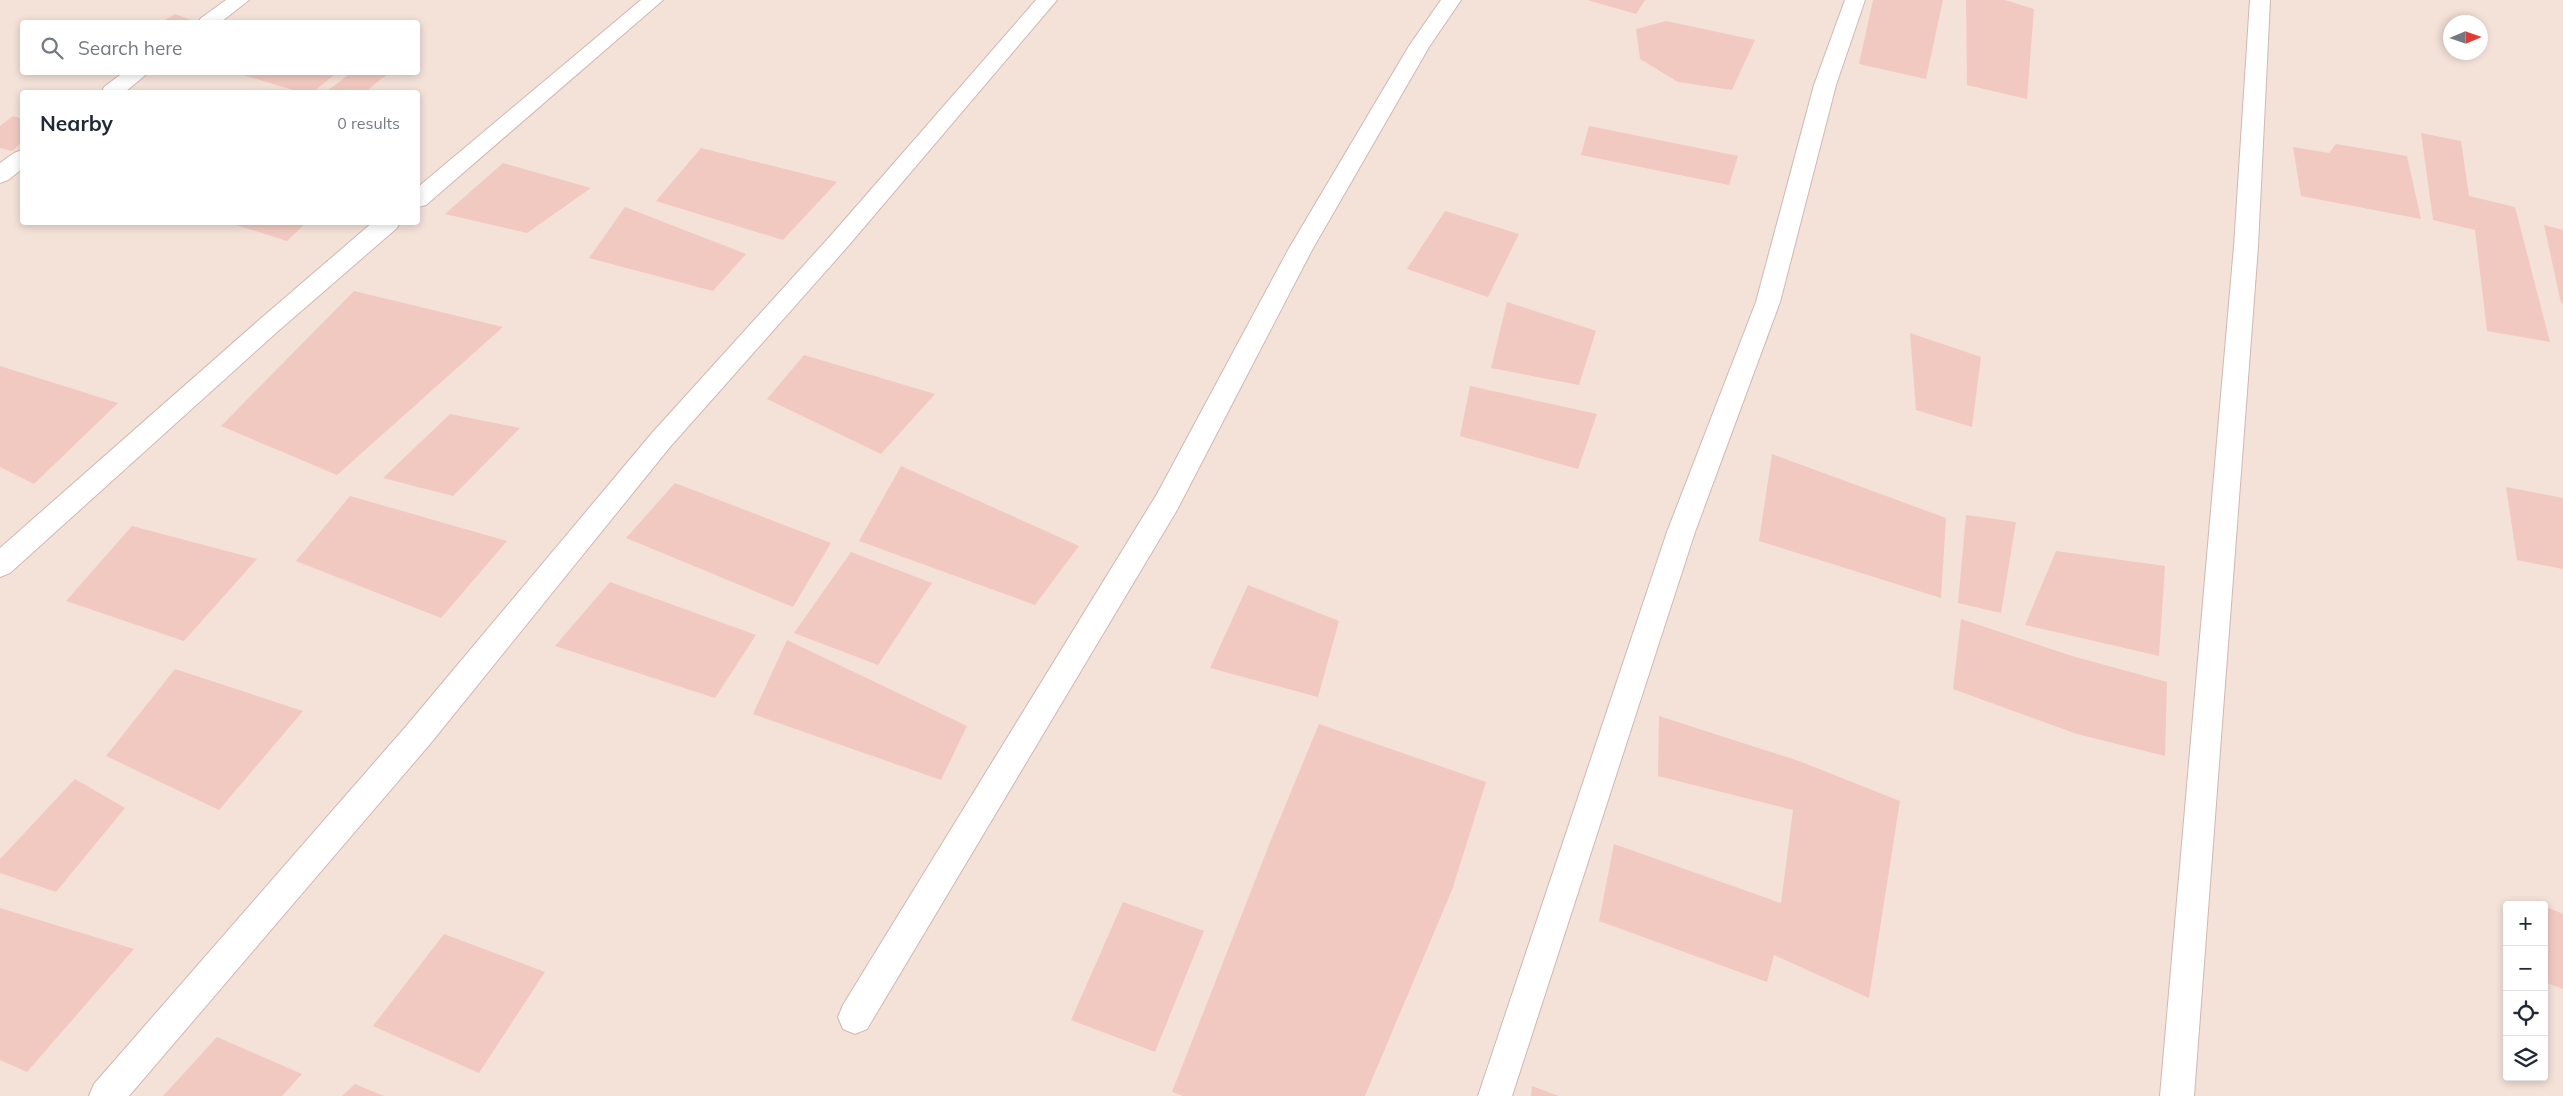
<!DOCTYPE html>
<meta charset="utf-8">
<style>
body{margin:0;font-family:Mulish,sans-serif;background:#f6f6f7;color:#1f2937}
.controls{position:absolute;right:15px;bottom:15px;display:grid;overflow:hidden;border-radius:5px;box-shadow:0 2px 8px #0003}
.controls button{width:45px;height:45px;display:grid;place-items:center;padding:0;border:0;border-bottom:1px solid #e0e1e3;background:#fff;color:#1f2937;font:25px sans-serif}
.compass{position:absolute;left:2443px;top:15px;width:45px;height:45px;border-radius:50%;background:#fff;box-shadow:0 2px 8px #0003;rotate:88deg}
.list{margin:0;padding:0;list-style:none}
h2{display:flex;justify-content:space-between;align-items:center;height:65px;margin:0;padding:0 20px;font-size:21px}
h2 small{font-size:16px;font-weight:400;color:#747a83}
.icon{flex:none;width:28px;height:28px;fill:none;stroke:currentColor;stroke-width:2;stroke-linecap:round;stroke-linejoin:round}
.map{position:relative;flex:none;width:2563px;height:1096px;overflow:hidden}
.search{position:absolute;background:#fff;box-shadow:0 2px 8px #0003;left:20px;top:20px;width:400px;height:55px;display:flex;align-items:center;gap:12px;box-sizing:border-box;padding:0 18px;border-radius:5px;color:#747a83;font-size:19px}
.panel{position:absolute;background:#fff;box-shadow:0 2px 8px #0003;left:20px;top:90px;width:400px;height:135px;border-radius:5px}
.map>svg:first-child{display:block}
</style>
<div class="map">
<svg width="2563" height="1096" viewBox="0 0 2563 1096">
<rect width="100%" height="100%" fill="#fcf1e9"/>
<path fill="#f4e1d8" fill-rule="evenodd" d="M 0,0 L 2563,0 L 2563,1096 L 0,1096 ZM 22,22 L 418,22 L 418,72 L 22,72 ZM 2450,22 L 2480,22 L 2480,52 L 2450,52 ZM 22,92 L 418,92 L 418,222 L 22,222 ZM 2507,905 L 2544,905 L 2544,1077 L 2507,1077 Z"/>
<path fill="#f2c9c1" d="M 1587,0 L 1645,0 L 1636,14 Z
M 1873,0 L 1943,0 L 1926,79 L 1859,64 Z
M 1966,0 L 2005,0 L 2034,9 L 2027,99 L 1967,85 Z
M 175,14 L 191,20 L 187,22 L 162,22 Z
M 1666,21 L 1755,40 L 1732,90 L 1678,82 L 1640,59 L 1636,29 Z
M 338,72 L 313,92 L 300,92 L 237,73 Z
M 352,72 L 390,72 L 365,92 L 326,92 Z
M 13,116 L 22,119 L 22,142 L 12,151 L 0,148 L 0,126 Z
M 1589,126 L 1738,156 L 1729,185 L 1581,155 Z
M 2421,133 L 2461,141 L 2469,196 L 2515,207 L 2550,342 L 2487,331 L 2475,230 L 2433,220 Z
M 2336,144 L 2407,156 L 2421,219 L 2301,196 L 2293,147 L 2329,153 Z
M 701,148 L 837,182 L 783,240 L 656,201 Z
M 503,163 L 591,188 L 527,233 L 445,214 Z
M 625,207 L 746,254 L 713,291 L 589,258 Z
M 1445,211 L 1519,234 L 1488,297 L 1407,269 Z
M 227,222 L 307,222 L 287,241 Z
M 2544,225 L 2563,230 L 2563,303 L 2561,303 Z
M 354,291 L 503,327 L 337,475 L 221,426 Z
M 1507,302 L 1596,331 L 1579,385 L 1491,368 Z
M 1910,333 L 1981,357 L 1972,427 L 1916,410 Z
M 804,355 L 935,394 L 881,454 L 767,399 Z
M 0,366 L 118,403 L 34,484 L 0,467 Z
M 1470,386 L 1597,414 L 1578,469 L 1460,436 Z
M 450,414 L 520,428 L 453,496 L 383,478 Z
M 1772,454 L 1946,518 L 1941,598 L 1759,541 Z
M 901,466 L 1079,546 L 1035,605 L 859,541 Z
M 675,483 L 831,543 L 793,607 L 626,538 Z
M 2506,487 L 2563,498 L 2563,569 L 2517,560 Z
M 350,496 L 507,541 L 441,618 L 296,561 Z
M 1966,515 L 2016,522 L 2001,613 L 1958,603 Z
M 132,526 L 257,559 L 184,641 L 66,601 Z
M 2056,551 L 2165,566 L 2159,656 L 2025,625 Z
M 851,552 L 932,583 L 878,665 L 794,633 Z
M 610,582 L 756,635 L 715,698 L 555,646 Z
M 1248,585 L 1339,621 L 1318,697 L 1210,668 Z
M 1961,619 L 2072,656 L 2167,682 L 2165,756 L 2077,734 L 1953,689 Z
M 787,640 L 967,726 L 941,780 L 753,714 Z
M 175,669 L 303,711 L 219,810 L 106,756 Z
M 1659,716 L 1799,761 L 1900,801 L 1869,998 L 1774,955 L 1767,982 L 1599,921 L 1614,844 L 1781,903 L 1793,810 L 1658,776 Z
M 1319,724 L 1486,782 L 1452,890 L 1365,1096 L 1183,1096 L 1172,1092 L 1273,835 Z
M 75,779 L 125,808 L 56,892 L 0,873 L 0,859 Z
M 1123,902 L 1204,931 L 1155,1052 L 1071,1020 Z
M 2544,906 L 2563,914 L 2563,989 L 2544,982 Z
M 0,908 L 134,949 L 27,1072 L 0,1060 Z
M 444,934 L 545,972 L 479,1073 L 373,1026 Z
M 217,1037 L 302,1074 L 282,1096 L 163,1096 Z
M 355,1084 L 384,1096 L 342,1096 Z
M 1532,1086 L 1559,1096 L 1531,1096 Z"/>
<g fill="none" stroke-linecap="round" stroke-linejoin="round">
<g stroke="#d1b8b1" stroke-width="2">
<path id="street" d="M 226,0 L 249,0 L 221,22 L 198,22 L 201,18 Z
M 641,0 L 663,0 L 426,205 L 418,207 L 418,187 Z
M 1036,0 L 1057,0 L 849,245 L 670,447 L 430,744 L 129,1096 L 89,1096 L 94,1084 L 408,724 L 652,433 L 833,233 Z
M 1441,0 L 1461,0 L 1429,47 L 1312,250 L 1177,510 L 867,1029 L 855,1034 L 843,1029 L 838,1017 L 843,1005 L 1157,494 L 1288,250 L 1409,46 Z
M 1845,0 L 1865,0 L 1836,85 L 1780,302 L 1695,532 L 1512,1096 L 1478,1096 L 1667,532 L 1756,302 L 1814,85 Z
M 2250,0 L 2270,0 L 2258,246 L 2194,1096 L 2160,1096 L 2234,246 Z
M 124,72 L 149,72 L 125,92 L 102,92 L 104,87 Z
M 22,150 L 22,169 L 8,180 L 0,183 L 0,163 L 14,153 Z
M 373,222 L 400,222 L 397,228 L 277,332 L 10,573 L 0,577 L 0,548 L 259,320 Z"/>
</g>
<use href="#street" fill="#fff" fill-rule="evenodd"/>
</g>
</svg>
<div class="controls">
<button>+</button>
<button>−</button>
<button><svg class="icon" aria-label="locate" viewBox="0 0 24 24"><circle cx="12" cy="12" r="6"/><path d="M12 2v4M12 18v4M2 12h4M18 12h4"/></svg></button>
<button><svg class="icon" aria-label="layers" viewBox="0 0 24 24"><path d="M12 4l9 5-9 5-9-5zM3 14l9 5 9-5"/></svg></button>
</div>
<svg class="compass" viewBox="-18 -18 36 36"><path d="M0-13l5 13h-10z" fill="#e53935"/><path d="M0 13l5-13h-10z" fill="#747a83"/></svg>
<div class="search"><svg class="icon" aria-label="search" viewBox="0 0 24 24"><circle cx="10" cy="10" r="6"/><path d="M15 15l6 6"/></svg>Search here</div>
<section class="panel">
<h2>Nearby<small>0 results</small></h2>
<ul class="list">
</ul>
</section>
</div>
